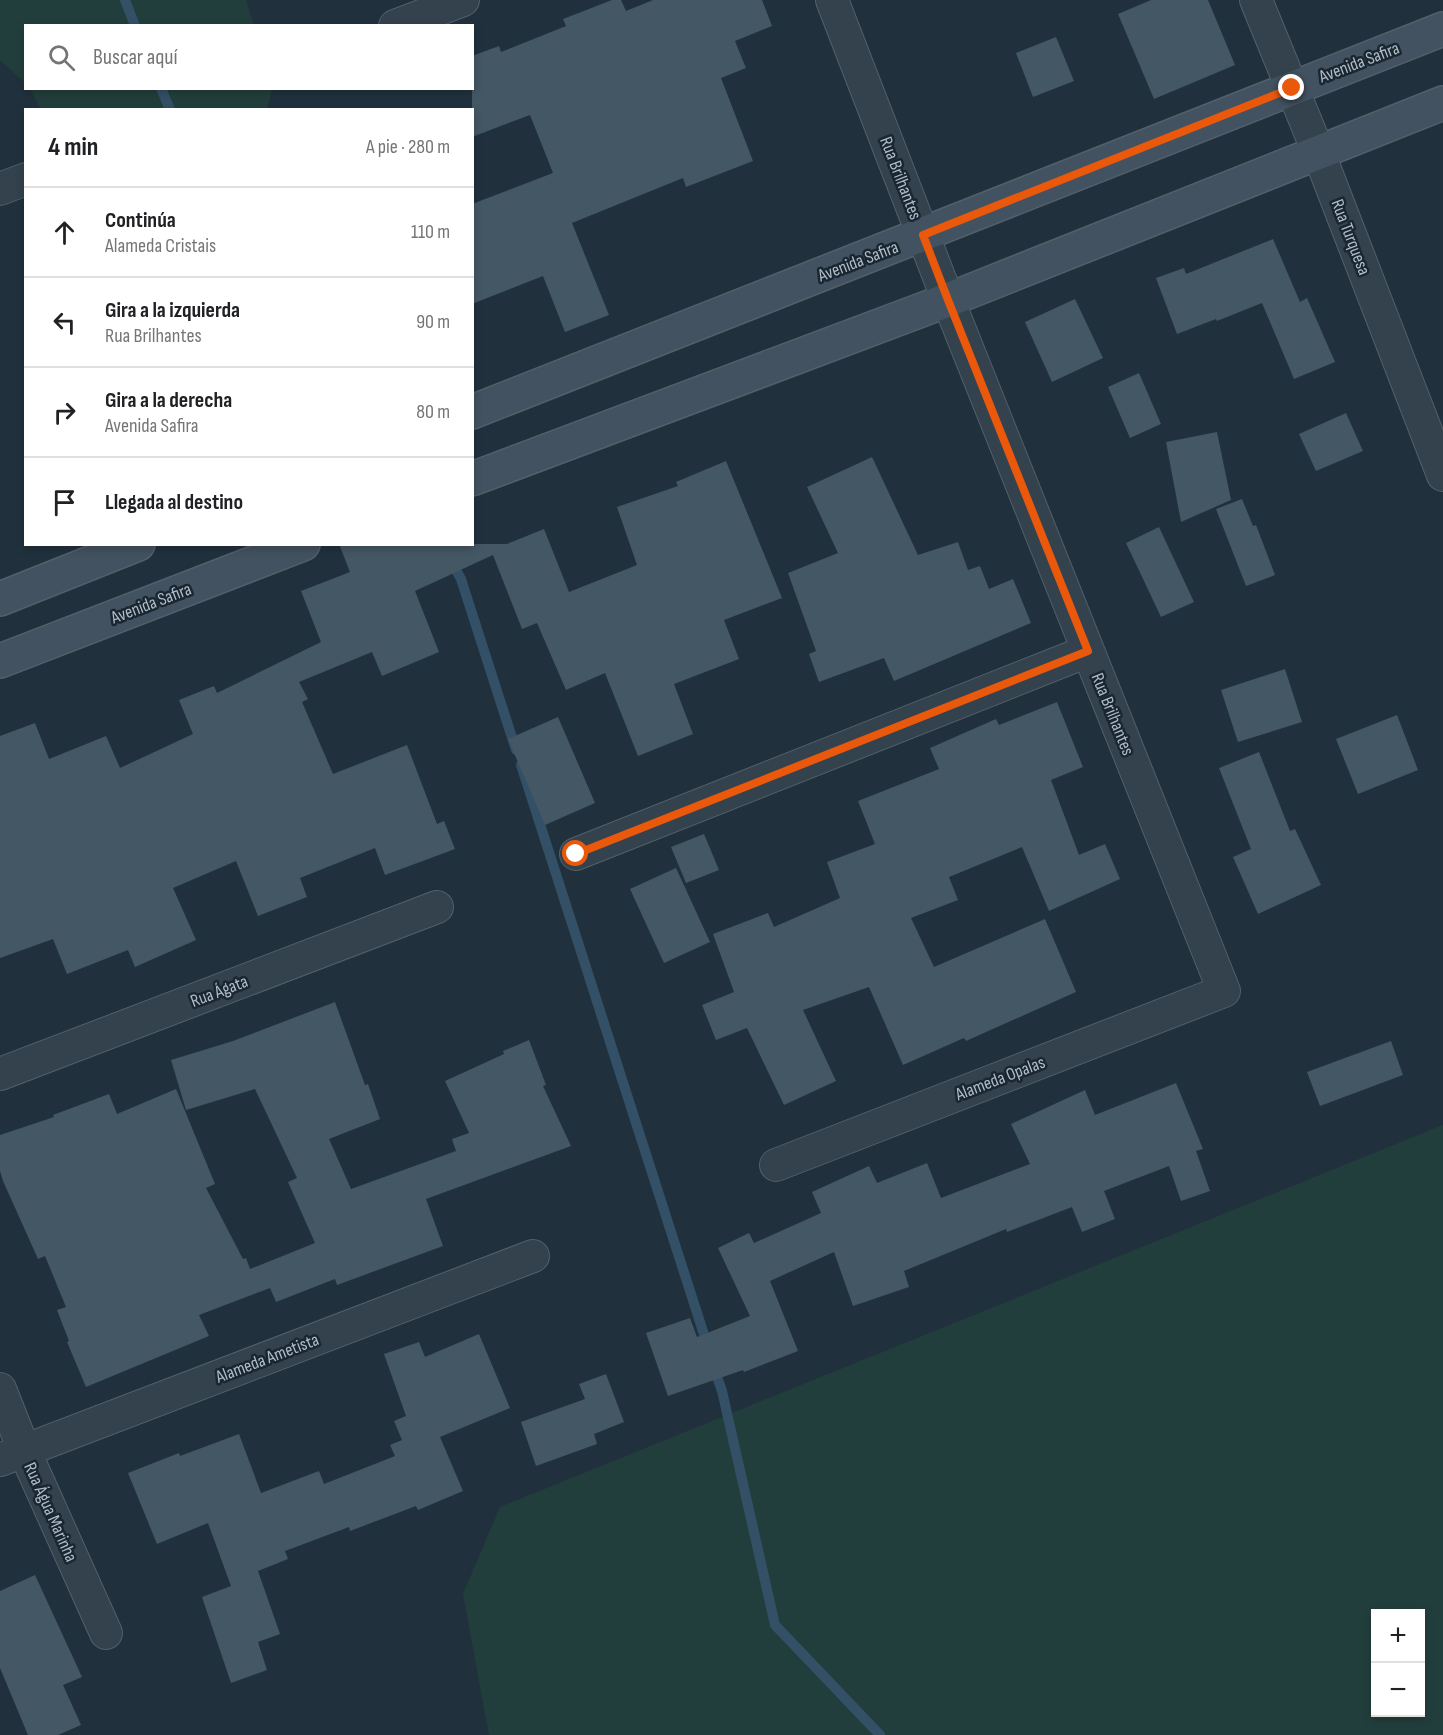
<!DOCTYPE html>
<html lang="es">
<meta charset="utf-8">
<style>
body{margin:0;font-family:"Sofia Sans Condensed",sans-serif;background:#f6f6f6;color:#202124}
.controls{position:absolute;right:18px;bottom:18px;display:grid;overflow:hidden;border-radius:0px;box-shadow:0 3px 9px #0003}
.controls button{width:54px;height:54px;display:grid;place-items:center;padding:0;border:0;border-bottom:2px solid #e0e0e0;background:#fff;color:#202124;font:30px sans-serif}
.stop{position:absolute;width:18px;height:18px;margin:-14px;border:4px solid #ea580c;border-radius:50%;background:#fff}
.stop.end{background:#ea580c;border-color:#fff;box-shadow:0 2px 6px #0008}
.list{margin:0;padding:0;list-style:none}
h2{display:flex;justify-content:space-between;align-items:center;height:78px;margin:0;padding:0 24px;font-size:26px}
h2 small{font-size:20px;font-weight:400;color:#757577}
.list li{display:grid;grid-template-columns:39px 1fr auto;gap:18px;align-items:center;box-sizing:border-box;height:90px;padding:0 24px;border-top:2px solid #e0e0e0}
.list b{display:block;font-size:22px;white-space:nowrap}
.list p{margin:0;font-size:20px;white-space:nowrap;color:#757577}
.list em{font-size:20px;font-style:normal;color:#757577}
.icon{flex:none;width:33px;height:33px;fill:none;stroke:currentColor;stroke-width:2;stroke-linecap:round;stroke-linejoin:round}
.map{position:relative;flex:none;width:1443px;height:1735px;overflow:hidden}
.search{position:absolute;background:#fff;box-shadow:0 3px 9px #0003;left:24px;top:24px;width:450px;height:66px;display:flex;align-items:center;gap:15px;box-sizing:border-box;padding:0 21px;border-radius:0px;color:#757577;font-size:22px}
.panel{position:absolute;background:#fff;box-shadow:0 3px 9px #0003;left:24px;top:108px;width:450px;height:438px;border-radius:0px}
.map>svg:first-child{display:block}
</style>
<div class="map">
<svg width="1443" height="1735" viewBox="0 0 1443 1735">
<rect width="100%" height="100%" fill="#20313d"/>
<path fill="#223e3c" fill-rule="evenodd" d="M 0,0 L 246,0 L 254,25 L 26,26 L 25,83 L 0,60 Z
M 30,89 L 272,88 L 272,89 L 267,109 L 41,110 Z
M 1443,1125 L 1443,1735 L 489,1735 L 463,1594 L 500,1507 ZM 1376,1614 L 1420,1614 L 1420,1712 L 1376,1712 Z"/>
<g fill="none" stroke-linecap="round" stroke-linejoin="round">
<path stroke="#335066" stroke-width="10" d="M 125,0 L 135,26
M 161,88 L 170,110
M 451,561 L 461,579 L 516,750
M 521,765 L 708,1347
M 713,1365 L 722,1391 L 775,1625 L 880,1735"/>
</g>
<path fill="#445764" d="M 612,0 L 621,0 L 626,11 L 653,0 L 762,0 L 772,26 L 735,41 L 746,68 L 721,78 L 753,161 L 686,187 L 683,178 L 572,223 L 609,315 L 565,332 L 543,276 L 472,304 L 472,204 L 553,173 L 530,115 L 472,137 L 472,56 L 499,46 L 501,52 L 566,26 L 563,19 Z
M 1151,0 L 1208,0 L 1235,65 L 1154,99 L 1118,14 Z
M 1056,37 L 1074,81 L 1033,97 L 1016,53 Z
M 1273,239 L 1300,302 L 1307,298 L 1335,362 L 1294,379 L 1262,303 L 1217,321 L 1216,319 L 1177,334 L 1156,278 L 1184,268 L 1186,274 Z
M 1075,299 L 1103,358 L 1052,382 L 1025,322 Z
M 1139,373 L 1161,424 L 1130,438 L 1108,387 Z
M 1346,413 L 1363,451 L 1316,471 L 1299,434 Z
M 1217,432 L 1231,500 L 1181,522 L 1166,442 Z
M 872,457 L 918,555 L 958,542 L 968,570 L 980,566 L 989,589 L 1013,579 L 1031,623 L 894,681 L 884,658 L 819,682 L 809,654 L 816,651 L 788,573 L 838,553 L 807,487 Z
M 726,461 L 782,598 L 724,620 L 739,659 L 674,684 L 693,734 L 638,756 L 605,673 L 566,690 L 537,623 L 522,629 L 493,555 L 415,591 L 439,652 L 382,676 L 372,652 L 299,682 L 308,699 L 302,702 L 333,774 L 407,745 L 437,824 L 444,821 L 455,849 L 385,875 L 375,848 L 300,878 L 307,897 L 258,916 L 236,861 L 173,888 L 196,940 L 135,967 L 128,950 L 67,974 L 53,939 L 0,958 L 0,736 L 35,723 L 49,759 L 106,736 L 120,768 L 193,734 L 179,700 L 214,686 L 217,693 L 321,642 L 301,591 L 350,572 L 339,544 L 507,544 L 544,529 L 569,592 L 637,565 L 617,507 L 678,486 L 676,482 Z
M 1242,499 L 1253,526 L 1256,525 L 1275,575 L 1246,586 L 1216,509 Z
M 1159,527 L 1194,602 L 1161,617 L 1126,543 Z
M 1285,669 L 1302,722 L 1238,742 L 1221,690 Z
M 1057,702 L 1083,767 L 1051,780 L 1079,855 L 1105,844 L 1120,879 L 1049,911 L 1022,847 L 949,877 L 958,900 L 911,918 L 934,967 L 1045,919 L 1076,992 L 966,1041 L 964,1038 L 903,1065 L 869,987 L 803,1010 L 836,1081 L 784,1105 L 747,1028 L 716,1040 L 702,1005 L 734,992 L 713,934 L 768,913 L 774,927 L 840,898 L 827,862 L 875,844 L 858,801 L 939,769 L 930,748 L 996,719 L 999,725 Z
M 1397,715 L 1418,770 L 1358,794 L 1336,739 Z
M 558,717 L 595,803 L 545,825 L 508,739 Z
M 1259,752 L 1290,831 L 1295,829 L 1321,885 L 1258,914 L 1233,857 L 1251,849 L 1219,768 Z
M 704,834 L 719,870 L 686,883 L 671,847 Z
M 676,868 L 710,942 L 664,963 L 630,889 Z
M 335,1002 L 365,1085 L 368,1084 L 380,1119 L 329,1139 L 351,1189 L 456,1151 L 452,1139 L 469,1133 L 445,1081 L 504,1054 L 503,1051 L 529,1040 L 546,1085 L 543,1086 L 571,1146 L 426,1199 L 443,1246 L 337,1285 L 335,1279 L 276,1302 L 270,1288 L 199,1315 L 209,1336 L 86,1387 L 67,1342 L 69,1341 L 57,1310 L 66,1307 L 45,1256 L 38,1259 L 3,1181 L 0,1171 L 0,1135 L 54,1117 L 53,1115 L 109,1094 L 117,1114 L 176,1089 L 215,1184 L 206,1188 L 243,1259 L 246,1258 L 250,1269 L 315,1243 L 288,1182 L 297,1178 L 255,1089 L 186,1110 L 171,1060 L 233,1041 Z
M 1391,1041 L 1403,1075 L 1320,1106 L 1307,1072 Z
M 1176,1083 L 1203,1149 L 1196,1151 L 1210,1191 L 1181,1201 L 1169,1166 L 1104,1191 L 1115,1219 L 1082,1232 L 1072,1207 L 1007,1232 L 1006,1229 L 904,1271 L 909,1287 L 853,1306 L 834,1252 L 770,1281 L 798,1351 L 744,1372 L 743,1370 L 668,1396 L 646,1333 L 690,1318 L 697,1337 L 750,1316 L 718,1248 L 749,1233 L 754,1243 L 821,1213 L 812,1192 L 869,1166 L 877,1183 L 927,1163 L 941,1198 L 1030,1164 L 1011,1124 L 1085,1090 L 1095,1115 Z
M 479,1334 L 510,1408 L 440,1437 L 463,1491 L 418,1510 L 416,1506 L 350,1531 L 349,1527 L 285,1551 L 288,1559 L 258,1571 L 280,1634 L 258,1642 L 267,1670 L 231,1683 L 202,1597 L 231,1586 L 208,1523 L 157,1544 L 128,1473 L 179,1453 L 180,1456 L 239,1434 L 261,1493 L 319,1471 L 324,1484 L 395,1456 L 390,1445 L 402,1440 L 394,1421 L 406,1416 L 384,1354 L 419,1342 L 425,1357 Z
M 606,1374 L 624,1422 L 594,1434 L 597,1444 L 536,1466 L 521,1422 L 585,1399 L 579,1384 Z
M 35,1575 L 82,1677 L 63,1685 L 81,1725 L 58,1735 L 28,1735 L 0,1668 L 0,1591 Z"/>
<g fill="none" stroke-linecap="round" stroke-linejoin="round">
<g stroke="#53606a" stroke-width="34">
<path id="street" d="M 1256,0 L 1319,154 L 1443,475
M 395,26 L 463,0
M 0,189 L 26,179
M 576,854 L 1088,651
M 0,1074 L 437,907
M 776,1165 L 1224,991 L 948,300 L 832,0
M 0,1389 L 24,1450 L 106,1633
M 0,1460 L 533,1256"/>
</g>
<g stroke="#53606a" stroke-width="36">
<path id="secondary" d="M 472,412 L 1443,29
M 472,479 L 948,300 L 1443,103
M 0,599 L 138,544
M 0,661 L 303,544"/>
</g>
<use href="#street" stroke="#34424d" stroke-width="32"/>
<use href="#secondary" stroke="#425260" stroke-width="33"/>
</g>
<g fill="none" stroke-linecap="round" stroke-linejoin="round">
<path stroke="#ea580c" stroke-width="8" d="M 576,854 L 1088,651 L 948,300 L 923,235 L 1292,88"/>
</g>
<g text-anchor="middle" stroke-width="5" stroke-linejoin="round" paint-order="stroke">
<g font-size="18" fill="#b0bdc9" stroke="#1a2731">
<text transform="translate(1359 62) rotate(-21)" y="6">Avenida Safira</text>
<text transform="translate(901 178) rotate(69)" y="6">Rua Brilhantes</text>
<text transform="translate(1351 237) rotate(69)" y="6">Rua Turquesa</text>
<text transform="translate(858 261) rotate(-21)" y="6">Avenida Safira</text>
<text transform="translate(151 603) rotate(-21)" y="6">Avenida Safira</text>
<text transform="translate(1113 714) rotate(68)" y="6">Rua Brilhantes</text>
<text transform="translate(219 991) rotate(-21)" y="6">Rua Ágata</text>
<text transform="translate(1000 1078) rotate(-21)" y="6">Alameda Opalas</text>
<text transform="translate(267 1358) rotate(-21)" y="6">Alameda Ametista</text>
<text transform="translate(51 1512) rotate(66)" y="6">Rua Água Marinha</text>
</g>
</g>
</svg>
<div class="controls">
<button>+</button>
<button>−</button>
</div>
<div class="stop" style="left:576px;top:854px"></div>
<div class="stop end" style="left:1292px;top:88px"></div>
<div class="search"><svg class="icon" aria-label="search" viewBox="0 0 24 24"><circle cx="10" cy="10" r="6"/><path d="M15 15l6 6"/></svg>Buscar aquí</div>
<section class="panel">
<h2>4 min<small>A pie · 280 m</small></h2>
<ul class="list">
<li><svg class="icon" aria-label="ahead" viewBox="0 0 24 24"><path d="M12 20V5M6 11l6-6 6 6"/></svg><div><b>Continúa</b><p>Alameda Cristais</p></div><em>110 m</em></li>
<li><svg class="icon" aria-label="left" viewBox="0 0 24 24"><path d="M17 20v-9H6M10 6l-5 5 5 5"/></svg><div><b>Gira a la izquierda</b><p>Rua Brilhantes</p></div><em>90 m</em></li>
<li><svg class="icon" aria-label="right" viewBox="0 0 24 24"><path d="M7 20v-9h11M14 6l5 5-5 5"/></svg><div><b>Gira a la derecha</b><p>Avenida Safira</p></div><em>80 m</em></li>
<li><svg class="icon" aria-label="arrive" viewBox="0 0 24 24"><path d="M6 21V4h12l-3 4 3 4H6"/></svg><div><b>Llegada al destino</b></div></li>
</ul>
</section>
</div>
